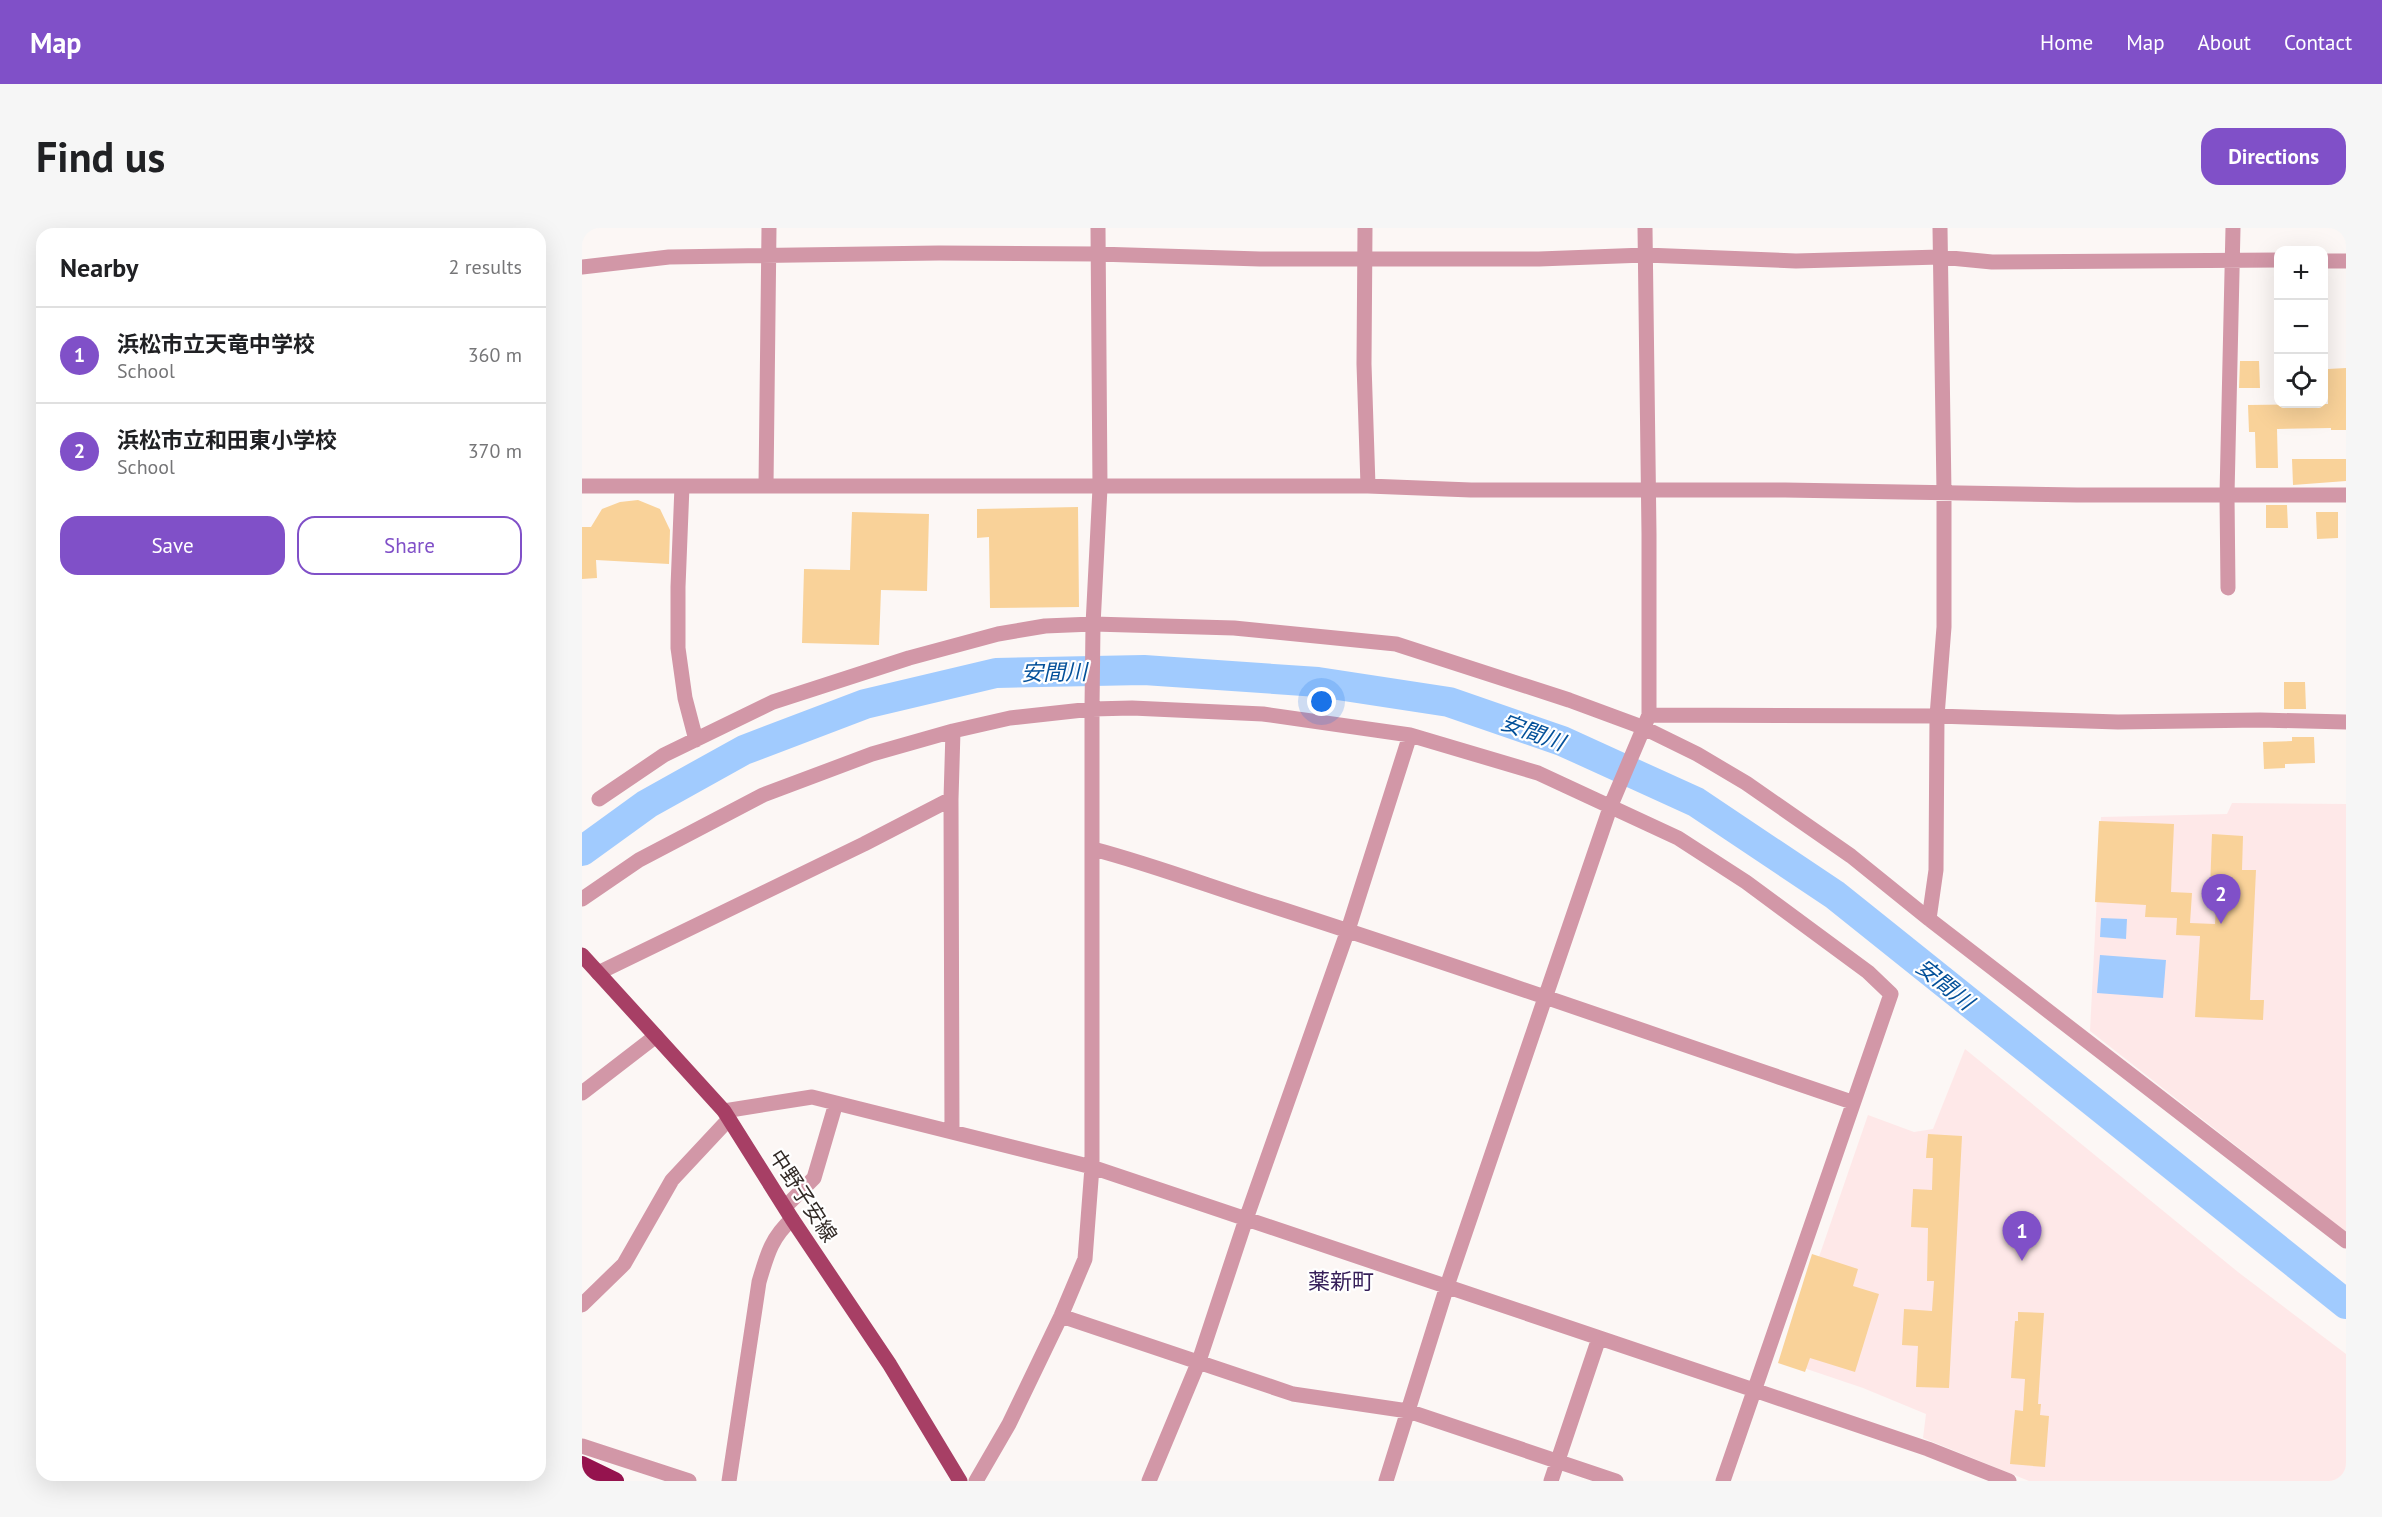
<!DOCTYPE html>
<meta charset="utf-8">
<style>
body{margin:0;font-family:"PT Sans","Noto Sans JP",sans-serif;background:#f6f6f6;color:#202124}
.controls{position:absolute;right:18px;top:18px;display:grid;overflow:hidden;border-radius:12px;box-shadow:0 6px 24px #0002}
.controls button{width:54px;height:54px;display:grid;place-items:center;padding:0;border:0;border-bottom:2px solid #e0e0e0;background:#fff;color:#202124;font:30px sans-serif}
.you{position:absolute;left:740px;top:474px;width:21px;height:21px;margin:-15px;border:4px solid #fff;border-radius:50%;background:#1a73e8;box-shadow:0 0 0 9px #1a73e833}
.badge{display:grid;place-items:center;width:39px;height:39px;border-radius:50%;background:#8050c8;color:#fff;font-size:20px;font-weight:700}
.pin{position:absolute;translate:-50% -50px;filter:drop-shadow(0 2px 3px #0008)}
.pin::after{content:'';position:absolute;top:32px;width:21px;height:18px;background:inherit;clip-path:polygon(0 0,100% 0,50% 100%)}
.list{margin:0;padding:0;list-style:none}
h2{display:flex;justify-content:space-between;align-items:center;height:78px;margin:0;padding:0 24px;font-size:26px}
h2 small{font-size:20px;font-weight:400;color:#757577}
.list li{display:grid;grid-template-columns:39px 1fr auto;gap:18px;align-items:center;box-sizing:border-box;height:96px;padding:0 24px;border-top:2px solid #e0e0e0}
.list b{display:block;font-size:22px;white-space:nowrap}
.list p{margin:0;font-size:20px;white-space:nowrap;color:#757577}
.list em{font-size:20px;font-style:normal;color:#757577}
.actions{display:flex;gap:12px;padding:18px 24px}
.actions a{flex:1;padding:14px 0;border:2px solid #8050c8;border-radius:18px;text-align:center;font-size:21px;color:#8050c8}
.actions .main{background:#8050c8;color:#fff}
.icon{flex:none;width:33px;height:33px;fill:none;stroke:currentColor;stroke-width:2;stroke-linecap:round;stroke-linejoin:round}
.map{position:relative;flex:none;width:1764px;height:1253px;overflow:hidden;border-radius:18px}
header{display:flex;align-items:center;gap:36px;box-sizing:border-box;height:84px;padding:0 30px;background:#8050c8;color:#fff}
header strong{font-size:28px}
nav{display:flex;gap:33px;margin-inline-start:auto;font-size:21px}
.intro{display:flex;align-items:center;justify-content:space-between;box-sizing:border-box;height:144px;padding:0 36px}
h1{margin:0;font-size:42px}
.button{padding:15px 27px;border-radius:18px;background:#8050c8;color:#fff;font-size:21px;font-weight:700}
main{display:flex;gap:36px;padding:0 36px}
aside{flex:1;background:#fff;border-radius:18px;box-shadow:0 6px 24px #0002}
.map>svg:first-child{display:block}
</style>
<header>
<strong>Map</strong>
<nav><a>Home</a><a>Map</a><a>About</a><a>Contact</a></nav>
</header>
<div class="intro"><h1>Find us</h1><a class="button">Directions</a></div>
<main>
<aside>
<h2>Nearby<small>2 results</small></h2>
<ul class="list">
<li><span class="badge">1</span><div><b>浜松市立天竜中学校</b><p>School</p></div><em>360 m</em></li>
<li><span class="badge">2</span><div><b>浜松市立和田東小学校</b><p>School</p></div><em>370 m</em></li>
</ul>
<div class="actions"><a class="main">Save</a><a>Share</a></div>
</aside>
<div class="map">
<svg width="1764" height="1253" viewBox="0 0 1764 1253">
<rect width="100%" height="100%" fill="#fcf7f5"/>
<path fill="#fee8e8" d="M 1650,575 L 1764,576 L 1764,1004 L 1508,803 L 1519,589 L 1645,586 Z
M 1383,821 L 1656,1044 L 1764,1126 L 1764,1253 L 1447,1253 L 1341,1210 L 1344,1186 L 1281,1160 L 1201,1133 L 1286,887 L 1332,904 L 1351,901 Z"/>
<path fill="#a1cbfe" d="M 1519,690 L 1545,691 L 1544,711 L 1518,709 Z
M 1518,727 L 1584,732 L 1581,770 L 1515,765 Z"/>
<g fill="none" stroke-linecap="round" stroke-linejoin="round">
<path stroke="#a1cbfe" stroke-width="30" d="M 0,623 L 65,576 L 162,522 L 283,476 L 414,445 L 562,442 L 736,454 L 867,474 L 980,513 L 1114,574 L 1253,667 L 1764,1076"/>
</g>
<path fill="#f9d299" d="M 1658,133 L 1677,133 L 1678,160 L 1657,160 Z
M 1764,140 L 1764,202 L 1749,202 L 1749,200 L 1695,201 L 1696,240 L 1674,240 L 1673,204 L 1667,204 L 1666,177 L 1746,176 L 1746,141 Z
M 1710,231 L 1764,231 L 1764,253 L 1711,257 Z
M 56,272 L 78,281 L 88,302 L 87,336 L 14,332 L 15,350 L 0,351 L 0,299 L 9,299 L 20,281 L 38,274 Z
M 1684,277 L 1705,277 L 1706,300 L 1684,300 Z
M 496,279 L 497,379 L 408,380 L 407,309 L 395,310 L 395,281 Z
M 270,284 L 347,286 L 345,363 L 299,362 L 297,417 L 220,415 L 222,341 L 268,342 Z
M 1734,284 L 1756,284 L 1756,310 L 1735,311 Z
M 1702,454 L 1723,454 L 1724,481 L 1702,481 Z
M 1710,509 L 1732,509 L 1733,535 L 1703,536 L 1703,540 L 1682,541 L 1681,514 L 1710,513 Z
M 1517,593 L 1592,596 L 1589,664 L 1610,665 L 1608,695 L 1633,696 L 1635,661 L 1628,661 L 1630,606 L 1661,608 L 1660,642 L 1674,642 L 1668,772 L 1682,772 L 1681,792 L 1613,789 L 1618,708 L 1594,707 L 1595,690 L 1563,689 L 1564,677 L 1513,674 Z
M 1346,906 L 1380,908 L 1367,1160 L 1334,1159 L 1336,1118 L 1320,1117 L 1322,1081 L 1350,1083 L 1352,1053 L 1345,1053 L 1346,1000 L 1329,999 L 1331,961 L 1350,962 L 1351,930 L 1344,930 Z
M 1230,1026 L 1276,1041 L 1271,1058 L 1297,1066 L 1273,1144 L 1228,1130 L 1223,1144 L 1196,1135 Z
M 1436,1084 L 1462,1085 L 1456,1176 L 1459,1176 L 1458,1187 L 1467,1188 L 1463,1239 L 1428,1236 L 1433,1182 L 1441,1183 L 1443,1151 L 1429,1150 L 1433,1093 L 1436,1093 Z"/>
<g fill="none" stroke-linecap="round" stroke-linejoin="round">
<path stroke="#d297a7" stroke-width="15" d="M 187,0 L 184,258 L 786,258 L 782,136 L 783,0
M 1742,33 L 1764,33
M 0,39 L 87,29 L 357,25 L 515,26 L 678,31 L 957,31 L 1063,27 L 1214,33 L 1358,29 L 1410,34 L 1696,32
M 0,258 L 184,258
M 100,258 L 96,359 L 96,420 L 103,470 L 114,512
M 786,258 L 889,262 L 1203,262 L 1495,267 L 1764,267
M 1646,360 L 1645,267 L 1651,0
M 1067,487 L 1355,488 L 1536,494 L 1678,492 L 1764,494
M 17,571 L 82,527 L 191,474 L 327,430 L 416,406 L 463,398 L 511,396 L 652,400 L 814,416 L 987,472 L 1060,499 L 1115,526 L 1164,555 L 1269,628 L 1347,691 L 1764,1013
M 511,621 C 572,637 632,660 693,679 C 886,741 1078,809 1270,874
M 0,671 L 57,632 L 181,567 L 290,526 L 371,503 L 428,490 L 510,481 L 550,480 L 681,486 L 828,507 L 956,545 L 1096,610 L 1164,654 L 1286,744 L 1309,766 L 1141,1253
M 1347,691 L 1354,642 L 1355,488 L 1362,399 L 1362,264 L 1358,0
M 16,745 L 282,616 L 369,571
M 0,865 L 74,808
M 142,883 L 230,869 L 510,939 L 1172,1162 L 1346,1221 L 1427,1253
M 370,904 L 369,571 L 371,503
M 204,978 L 232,950 L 254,875
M 0,1077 L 42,1036 L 90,952 L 147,891
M 479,1088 L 711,1166 L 826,1183 L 1034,1253
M 0,1218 L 107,1253
M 147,1253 L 177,1054 C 185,1027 189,1010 210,991
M 394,1253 L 427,1196 L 479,1088 L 503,1031 L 510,939 L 510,480 L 511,397 L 518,260 L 516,0
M 567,1253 L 617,1133 L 664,991 L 766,702 L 828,507
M 804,1253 L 865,1058 L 963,770 L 1029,577 L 1067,487 L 1067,306 L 1063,0
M 969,1253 L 1017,1110"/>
<path stroke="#a73f65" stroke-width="15" d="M 0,727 L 142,883 L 210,991 L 308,1137 L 378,1253"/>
<path stroke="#95134e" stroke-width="18" d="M 0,1237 L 33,1253"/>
</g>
<g text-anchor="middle" stroke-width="4.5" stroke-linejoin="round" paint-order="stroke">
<g font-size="21" fill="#322a26" stroke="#fff">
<text transform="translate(221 968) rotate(57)" y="7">中野子安線</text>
</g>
<g font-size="22" font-style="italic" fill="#04519a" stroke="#fff">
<text transform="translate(472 444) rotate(-1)" y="8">安間川</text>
<text transform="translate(951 504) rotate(20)" y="8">安間川</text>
<text transform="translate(1363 756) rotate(39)" y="8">安間川</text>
</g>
<g font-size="22" fill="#361f59" stroke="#fff">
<text x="759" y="1061">薬新町</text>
</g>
</g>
</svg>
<div class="controls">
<button>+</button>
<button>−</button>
<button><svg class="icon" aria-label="locate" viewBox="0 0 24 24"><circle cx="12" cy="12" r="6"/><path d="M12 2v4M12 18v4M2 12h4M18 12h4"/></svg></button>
</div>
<div class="you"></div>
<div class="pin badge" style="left:1440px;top:1033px">1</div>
<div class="pin badge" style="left:1639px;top:696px">2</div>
</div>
</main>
